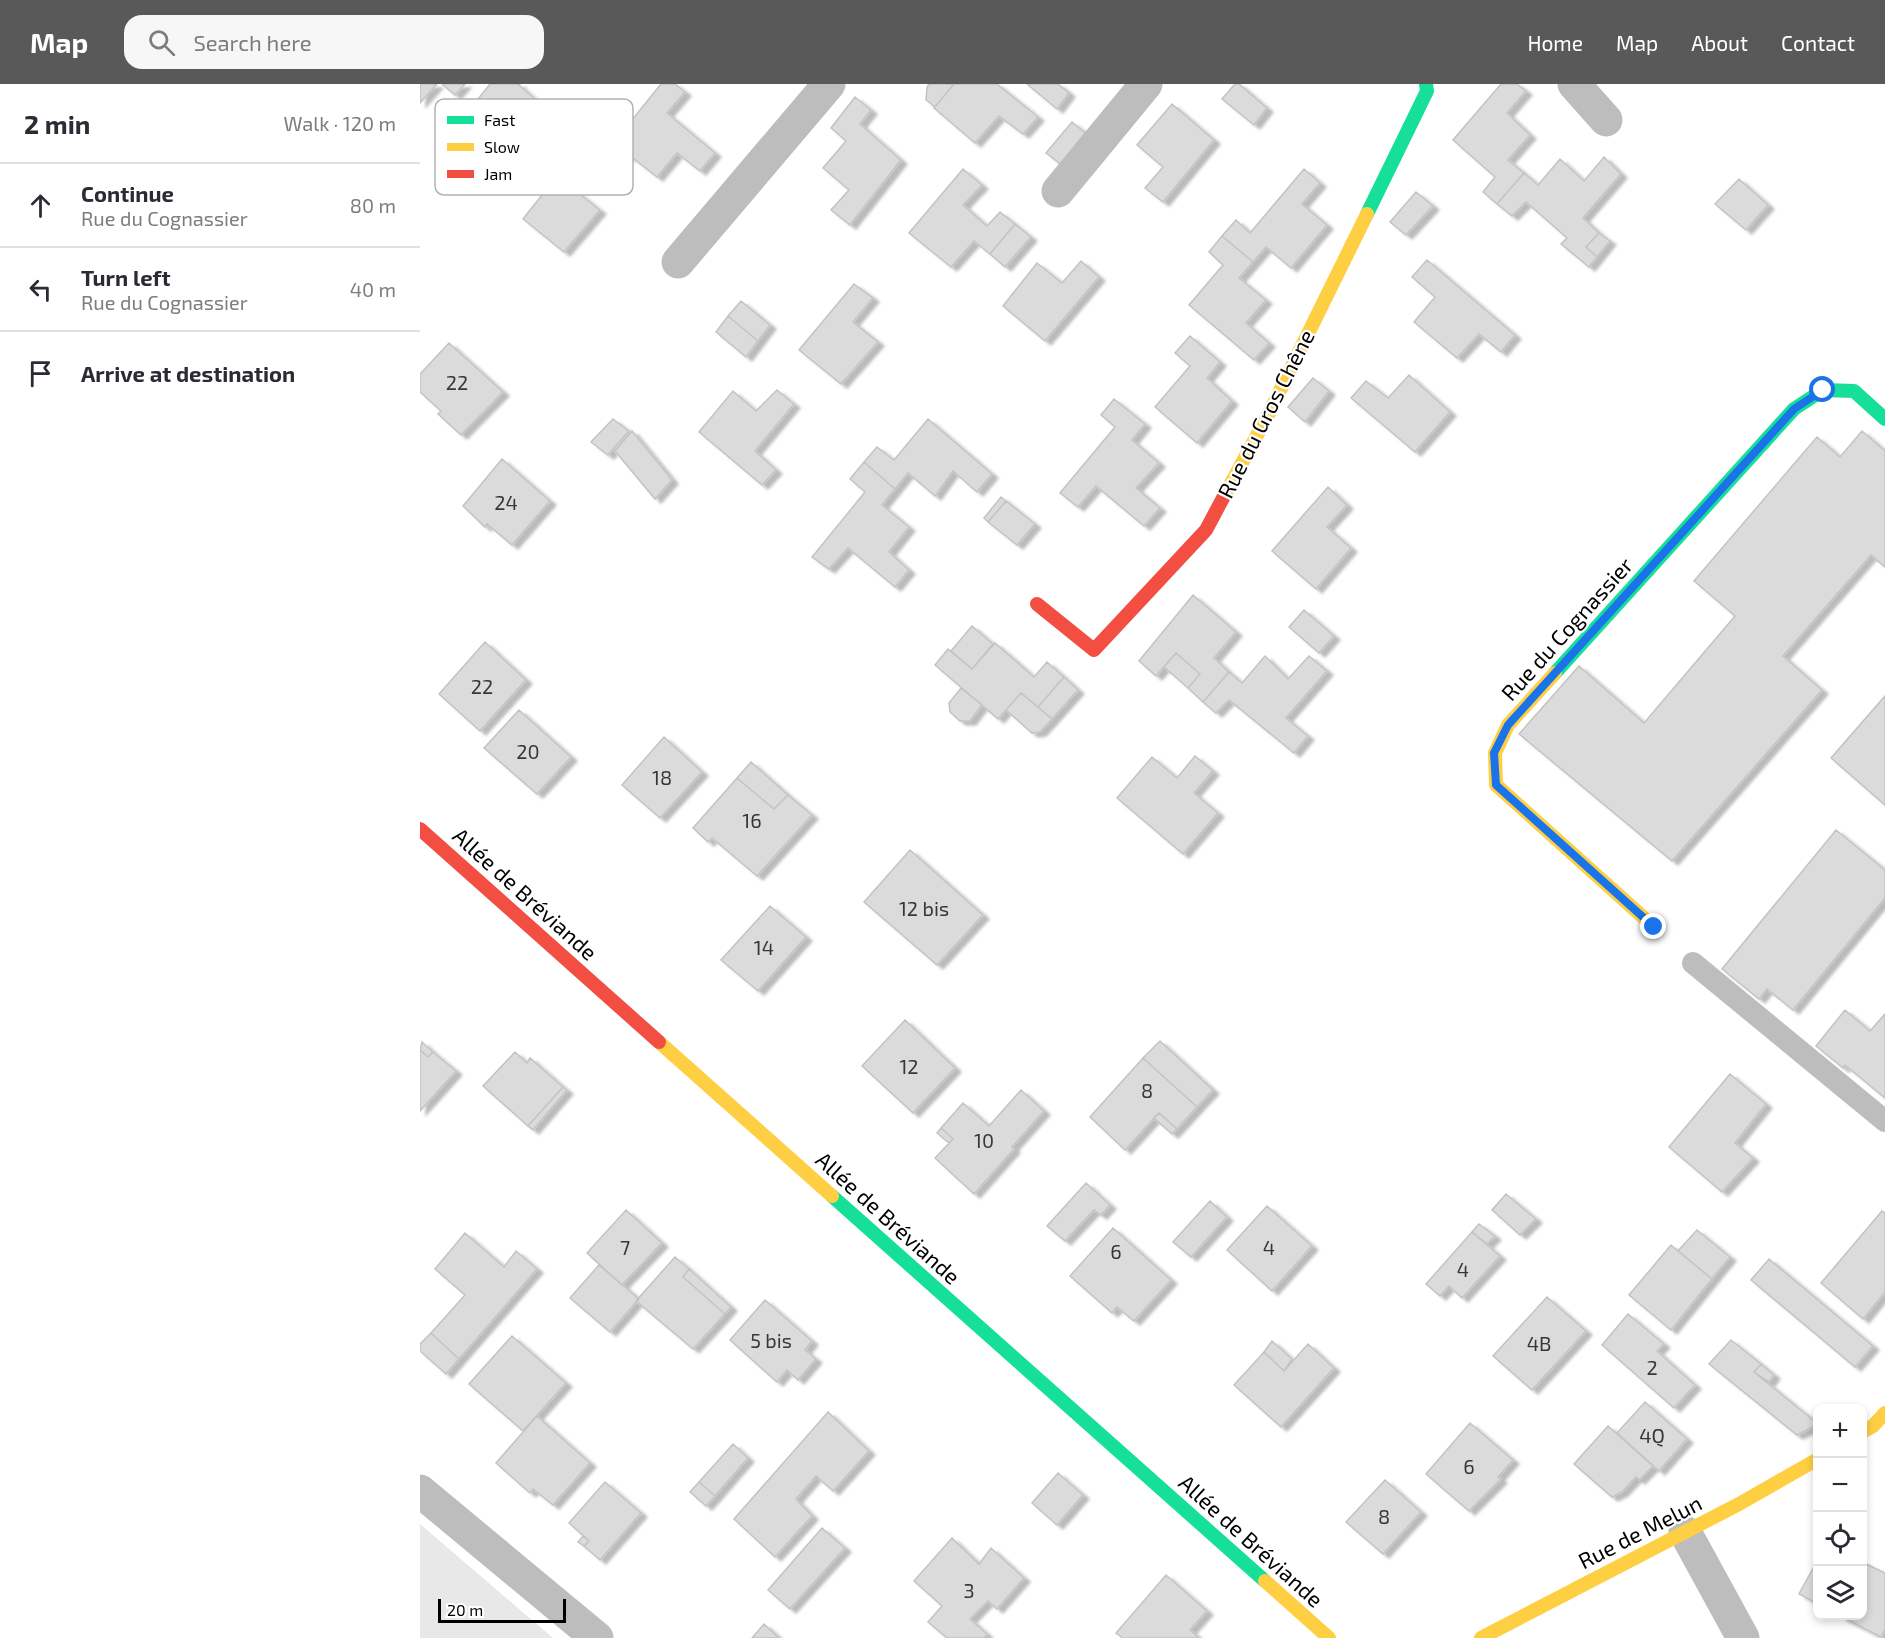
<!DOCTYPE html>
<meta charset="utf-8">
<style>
body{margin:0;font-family:"Exo 2",sans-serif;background:#f7f7f7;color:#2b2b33}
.controls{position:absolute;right:18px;bottom:18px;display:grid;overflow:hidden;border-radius:12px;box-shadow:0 3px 9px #0003}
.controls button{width:54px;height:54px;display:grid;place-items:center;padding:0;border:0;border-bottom:2px solid #e1e1e2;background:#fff;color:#2b2b33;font:30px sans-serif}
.scale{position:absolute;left:18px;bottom:15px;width:128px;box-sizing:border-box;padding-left:6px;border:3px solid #000;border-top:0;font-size:16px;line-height:21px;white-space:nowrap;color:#000;-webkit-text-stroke:4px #fff;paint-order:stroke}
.stop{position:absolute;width:18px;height:18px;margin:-14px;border:4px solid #1a73e8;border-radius:50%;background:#fff}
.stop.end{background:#1a73e8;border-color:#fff;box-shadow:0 2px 6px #0008}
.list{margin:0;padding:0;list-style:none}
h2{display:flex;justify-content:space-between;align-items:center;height:78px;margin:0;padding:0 24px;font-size:26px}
h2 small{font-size:20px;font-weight:400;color:#7c7c81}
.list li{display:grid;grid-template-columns:39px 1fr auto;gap:18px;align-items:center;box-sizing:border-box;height:84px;padding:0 24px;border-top:2px solid #e1e1e2}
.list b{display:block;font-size:22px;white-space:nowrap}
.list p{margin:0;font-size:20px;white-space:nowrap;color:#7c7c81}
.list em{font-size:20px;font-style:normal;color:#7c7c81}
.icon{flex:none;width:33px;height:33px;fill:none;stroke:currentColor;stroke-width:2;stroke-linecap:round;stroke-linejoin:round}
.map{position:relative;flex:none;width:1465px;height:1554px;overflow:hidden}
header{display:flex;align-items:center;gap:36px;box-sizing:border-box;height:84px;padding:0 30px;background:#595959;color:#fff}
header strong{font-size:28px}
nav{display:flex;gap:33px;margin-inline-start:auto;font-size:21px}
.search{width:420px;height:54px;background:#f7f7f7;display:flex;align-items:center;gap:15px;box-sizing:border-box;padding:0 21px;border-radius:18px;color:#7c7c81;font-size:22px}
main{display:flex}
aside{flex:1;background:#fff}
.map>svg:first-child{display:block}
</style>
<header>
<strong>Map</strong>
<div class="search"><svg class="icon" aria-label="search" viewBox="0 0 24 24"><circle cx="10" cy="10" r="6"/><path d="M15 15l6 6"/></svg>Search here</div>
<nav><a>Home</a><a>Map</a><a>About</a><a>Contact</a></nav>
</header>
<main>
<aside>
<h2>2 min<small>Walk · 120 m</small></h2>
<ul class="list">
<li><svg class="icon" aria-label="ahead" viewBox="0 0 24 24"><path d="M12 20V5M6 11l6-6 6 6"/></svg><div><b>Continue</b><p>Rue du Cognassier</p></div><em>80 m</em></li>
<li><svg class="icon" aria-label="left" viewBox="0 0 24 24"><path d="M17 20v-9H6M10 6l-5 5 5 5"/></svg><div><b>Turn left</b><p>Rue du Cognassier</p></div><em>40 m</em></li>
<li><svg class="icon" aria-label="arrive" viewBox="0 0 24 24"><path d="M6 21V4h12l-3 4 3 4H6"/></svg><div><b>Arrive at destination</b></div></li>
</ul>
</aside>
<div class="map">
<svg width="1465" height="1554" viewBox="0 0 1465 1554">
<defs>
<filter id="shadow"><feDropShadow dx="6" dy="4" stdDeviation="1.5" flood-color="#0004"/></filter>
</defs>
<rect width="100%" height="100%" fill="#fff"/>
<path fill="#e8e8e8" d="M 0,1440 L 133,1554 L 0,1554 Z"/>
<path fill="#dbdbdb" stroke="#c3c3c3" stroke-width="1.5" filter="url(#shadow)" d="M 0,0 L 17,0 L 0,19 Z
M 22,0 L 45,0 L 35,11 Z
M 70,0 L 100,0 L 99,1 L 124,23 L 73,85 L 31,49 Z
M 241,0 L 255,0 L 265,8 L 247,29 L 295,69 L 280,87 L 257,69 L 237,93 L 209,71 L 197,86 L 166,60 L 180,45 L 195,57 Z
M 509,0 L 534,0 L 515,23 L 506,16 L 507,3 Z
M 534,0 L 577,0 L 618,33 L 603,50 L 579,32 L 555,59 L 514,24 Z
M 607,0 L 638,0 L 649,9 L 637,25 Z
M 815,0 L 819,0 L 847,24 L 834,41 L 802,15 Z
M 1081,0 L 1097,0 L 1106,7 L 1087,29 L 1110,51 L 1088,76 L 1104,89 L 1077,120 L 1063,108 L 1075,93 L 1033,56 Z
M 435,13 L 451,26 L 440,40 L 481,76 L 430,141 L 411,126 L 429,106 L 403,84 L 426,57 L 411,44 Z
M 752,20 L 794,56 L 743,118 L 725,104 L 743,83 L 717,61 Z
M 652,38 L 668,51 L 643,82 L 626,69 Z
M 1184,73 L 1201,90 L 1163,134 L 1179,149 L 1166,163 L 1177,173 L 1169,183 L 1141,160 L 1147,154 L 1106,118 L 1092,132 L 1077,120 L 1104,89 L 1118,101 L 1140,75 L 1164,97 Z
M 543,85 L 562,101 L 543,121 L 567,142 L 580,128 L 595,140 L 570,170 L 554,157 L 531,183 L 489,149 Z
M 884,85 L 900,99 L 882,120 L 907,141 L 871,184 L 846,163 L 833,178 L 802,152 L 816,136 L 830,149 Z
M 137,92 L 180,126 L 144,168 L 103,135 Z
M 1319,95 L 1348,121 L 1326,146 L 1295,120 Z
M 996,108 L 1013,122 L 986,151 L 970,138 Z
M 595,140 L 611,153 L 585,183 L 570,170 Z
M 1179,149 L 1190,157 L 1177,173 L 1166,163 Z
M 802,152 L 833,178 L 819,194 L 846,216 L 826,239 L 849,259 L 834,276 L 769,221 L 803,181 L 789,168 Z
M 1007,176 L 1095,251 L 1081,268 L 1059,250 L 1037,274 L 994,238 L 1015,213 L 992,193 Z
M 661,177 L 679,193 L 625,257 L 583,222 L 617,179 L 642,199 Z
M 434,200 L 453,214 L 433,238 L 458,258 L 421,300 L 379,266 Z
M 321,217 L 350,241 L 338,257 L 308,232 Z
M 308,232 L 338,257 L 326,273 L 296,248 Z
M 770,252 L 800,278 L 787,294 L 812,317 L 777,359 L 735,323 L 770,282 L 755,269 Z
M 29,259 L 83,308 L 41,351 L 18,330 L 21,327 L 0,308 L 0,290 Z
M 989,291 L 1030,328 L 995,368 L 931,314 L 946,297 L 968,314 Z
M 893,294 L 909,307 L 885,338 L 868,323 Z
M 357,306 L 374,320 L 335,367 L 356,386 L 342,401 L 279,348 L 313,307 L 336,327 Z
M 694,315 L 725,340 L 712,356 L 739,379 L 716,404 L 740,424 L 724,442 L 676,402 L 658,423 L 640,409 L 695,343 L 681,331 Z
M 193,335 L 209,347 L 188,371 L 171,358 Z
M 508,335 L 572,390 L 557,408 L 533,387 L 515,412 L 488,389 L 475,405 L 444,378 L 457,363 L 474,376 Z
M 212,347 L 252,396 L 235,415 L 195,367 Z
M 1442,347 L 1465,367 L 1465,483 L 1451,471 L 1363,572 L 1402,606 L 1252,777 L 1099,650 L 1159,582 L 1224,639 L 1315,532 L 1274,497 L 1397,353 L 1420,373 Z
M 82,375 L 130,417 L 92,461 L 67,440 L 65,443 L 43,422 Z
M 444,378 L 475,405 L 462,421 L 489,443 L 469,468 L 489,486 L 475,503 L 428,464 L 409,485 L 392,473 L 445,408 L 430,395 Z
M 908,403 L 927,421 L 907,443 L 931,464 L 896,505 L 852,467 Z
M 581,413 L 586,417 L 568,438 L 564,434 Z
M 586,417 L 615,440 L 597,461 L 568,438 Z
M 773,511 L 816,548 L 794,574 L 809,588 L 783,618 L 768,604 L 780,590 L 756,569 L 736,592 L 719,577 Z
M 884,526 L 914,552 L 899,569 L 869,543 Z
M 552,542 L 573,560 L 552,585 L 531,567 Z
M 65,558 L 106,596 L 60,647 L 19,610 Z
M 575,559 L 614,593 L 627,578 L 644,593 L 618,623 L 601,609 L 578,635 L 515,581 L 528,565 L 552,585 Z
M 756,569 L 780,590 L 768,604 L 744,583 Z
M 845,572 L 868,595 L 889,572 L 907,587 L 866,634 L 888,652 L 874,669 L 809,616 L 796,629 L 783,618 L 809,588 L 822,599 Z
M 644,593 L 658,606 L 632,635 L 618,623 Z
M 541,604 L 562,621 L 550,637 L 540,637 L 530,628 L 529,619 Z
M 601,609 L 632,635 L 620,648 L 612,649 L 586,626 Z
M 1465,612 L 1465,721 L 1411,674 Z
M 99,626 L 151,673 L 117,710 L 64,664 Z
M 244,653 L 282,688 L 240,734 L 202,701 Z
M 775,672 L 793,687 L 774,709 L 798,729 L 763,770 L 697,714 L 732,673 L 757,694 Z
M 331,678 L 368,711 L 354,725 L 317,694 Z
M 317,694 L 354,725 L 368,711 L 392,731 L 337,792 L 292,754 L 288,758 L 273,744 Z
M 1416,746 L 1465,786 L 1465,814 L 1373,926 L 1347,905 L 1339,915 L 1302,885 Z
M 490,766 L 563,831 L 517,881 L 444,818 Z
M 350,822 L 386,853 L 338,907 L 301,876 Z
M 1425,926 L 1450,947 L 1465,930 L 1465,1014 L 1425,981 L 1423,984 L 1396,962 Z
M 485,936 L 535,984 L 493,1029 L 442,982 Z
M 740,957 L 793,1006 L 777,1023 L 723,974 Z
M 2,958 L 13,968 L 8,973 L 0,966 Z
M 0,966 L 8,973 L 13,968 L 36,987 L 0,1027 Z
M 95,968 L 107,979 L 110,974 L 143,1003 L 108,1042 L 63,1002 Z
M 723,974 L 777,1023 L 757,1045 L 739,1029 L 705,1066 L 670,1033 Z
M 1310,990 L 1346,1020 L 1315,1059 L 1333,1074 L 1302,1108 L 1249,1063 Z
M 143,1003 L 147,1006 L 113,1046 L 108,1042 Z
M 601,1006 L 624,1027 L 592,1063 L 594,1065 L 554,1110 L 515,1074 L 533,1055 L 521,1044 L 543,1019 L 569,1042 Z
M 739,1029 L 757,1045 L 752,1050 L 734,1034 Z
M 521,1044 L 533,1055 L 529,1059 L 517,1049 Z
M 666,1099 L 690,1121 L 681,1131 L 674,1126 L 645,1157 L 627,1142 Z
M 1086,1110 L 1116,1135 L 1100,1151 L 1072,1126 Z
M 790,1117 L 807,1133 L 771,1173 L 753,1158 Z
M 847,1122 L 892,1162 L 852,1207 L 807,1166 Z
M 206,1126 L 242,1159 L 202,1201 L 167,1169 Z
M 1462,1127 L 1465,1129 L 1465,1208 L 1443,1235 L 1401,1199 Z
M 1059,1140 L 1075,1152 L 1067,1160 L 1052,1148 Z
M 693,1144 L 751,1196 L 714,1237 L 697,1223 L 692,1229 L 650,1192 Z
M 1277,1146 L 1310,1173 L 1292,1195 L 1258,1167 Z
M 1052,1148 L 1080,1172 L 1042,1214 L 1029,1202 L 1020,1212 L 1006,1200 Z
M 45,1149 L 84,1183 L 96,1167 L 117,1185 L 39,1275 L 11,1249 L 45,1211 L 15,1185 Z
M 1251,1161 L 1292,1195 L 1251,1246 L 1209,1211 Z
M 255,1173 L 269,1185 L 263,1193 L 305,1230 L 273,1265 L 216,1217 Z
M 1349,1175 L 1453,1262 L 1435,1283 L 1331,1196 Z
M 179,1181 L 219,1215 L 190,1248 L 150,1214 Z
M 269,1185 L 311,1223 L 305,1230 L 263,1193 Z
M 1127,1213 L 1166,1247 L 1112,1306 L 1073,1272 Z
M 345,1216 L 392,1257 L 385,1266 L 396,1275 L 378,1296 L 367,1286 L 357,1298 L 310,1256 Z
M 1208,1230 L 1244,1260 L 1237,1267 L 1275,1301 L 1254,1324 L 1182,1261 Z
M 11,1249 L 39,1275 L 26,1290 L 0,1267 L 0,1260 Z
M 92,1252 L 146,1299 L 103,1347 L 49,1300 Z
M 1311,1256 L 1341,1280 L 1334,1288 L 1398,1340 L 1377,1351 L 1289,1280 Z
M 852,1257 L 872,1275 L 864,1287 L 844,1268 Z
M 888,1260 L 914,1284 L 861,1343 L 814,1301 L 844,1268 L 864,1287 Z
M 1341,1280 L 1354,1291 L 1349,1298 L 1334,1288 Z
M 1225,1318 L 1267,1355 L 1239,1387 L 1197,1349 Z
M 408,1328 L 449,1367 L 413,1407 L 396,1392 L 376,1415 L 392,1432 L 355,1473 L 314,1435 Z
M 117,1332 L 170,1379 L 133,1421 L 113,1405 L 110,1409 L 76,1379 Z
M 1050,1339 L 1093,1376 L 1078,1393 L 1081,1395 L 1049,1427 L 1006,1390 Z
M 1188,1342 L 1233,1382 L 1219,1396 L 1216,1393 L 1202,1408 L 1192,1413 L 1154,1380 Z
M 313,1360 L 328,1374 L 295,1412 L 279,1398 Z
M 638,1389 L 663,1411 L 637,1441 L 612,1419 Z
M 965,1396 L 1001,1428 L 963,1470 L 926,1438 Z
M 185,1398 L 221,1429 L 180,1476 L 164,1462 L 169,1457 L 149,1439 Z
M 279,1398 L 295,1412 L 286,1422 L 270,1408 Z
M 402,1444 L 425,1464 L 370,1525 L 348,1506 Z
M 163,1452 L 169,1457 L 164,1462 L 158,1458 Z
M 532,1454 L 559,1480 L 571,1464 L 604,1494 L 577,1525 L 568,1517 L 550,1535 L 567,1550 L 564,1554 L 527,1554 L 508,1538 L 522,1522 L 494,1497 Z
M 1398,1475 L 1398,1520 L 1379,1510 Z
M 1442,1478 L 1465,1489 L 1465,1545 L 1461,1553 L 1420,1532 L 1442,1532 Z
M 746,1491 L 787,1527 L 770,1546 L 779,1554 L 703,1554 L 696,1549 Z
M 344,1540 L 359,1554 L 332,1554 Z"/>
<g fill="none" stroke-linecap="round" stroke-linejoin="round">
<path stroke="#bdbdbd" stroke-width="22" d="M 1273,879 L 1465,1037"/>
<path stroke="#bdbdbd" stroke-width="33" d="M 1154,0 L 1186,36
M 638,107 L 726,0
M 258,178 L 409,0
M 0,1407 L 177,1554
M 1265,1448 L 1323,1554"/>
<path stroke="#16e098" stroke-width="14" d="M 947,130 L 1007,7 L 1006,0
M 1135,589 L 1374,325 L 1403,306 L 1434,307 L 1465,335
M 412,1112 L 845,1497"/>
<path stroke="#ffcf43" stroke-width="14" d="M 803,414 L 848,331 L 947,130
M 1135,589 L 1088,641 L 1075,669 L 1076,701 L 1234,843
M 239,958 L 412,1112
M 1442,1348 L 1453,1342 L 1465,1329
M 845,1497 L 909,1554
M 1061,1554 L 1319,1420 L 1398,1375"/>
<path stroke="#f24e42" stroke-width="14" d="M 617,520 L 674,566 L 786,446 L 803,414
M 0,745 L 239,958"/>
</g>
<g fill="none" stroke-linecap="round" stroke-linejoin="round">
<path stroke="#1a73e8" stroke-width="8" d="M 1234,843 L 1076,701 L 1074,669 L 1088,641 L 1374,325 L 1403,306"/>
</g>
<g text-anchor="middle" stroke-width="4.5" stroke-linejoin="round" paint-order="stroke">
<g font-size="20" fill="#373737">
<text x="37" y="306">22</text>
<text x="86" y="426">24</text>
<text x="62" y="610">22</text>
<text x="108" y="675">20</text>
<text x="242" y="701">18</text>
<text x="332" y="744">16</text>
<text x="504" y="832">12 bis</text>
<text x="344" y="871">14</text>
<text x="489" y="990">12</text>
<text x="727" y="1014">8</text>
<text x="564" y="1064">10</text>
<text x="205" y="1171">7</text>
<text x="849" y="1171">4</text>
<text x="696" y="1175">6</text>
<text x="1043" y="1193">4</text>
<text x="351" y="1264">5 bis</text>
<text x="1119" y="1267">4B</text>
<text x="1232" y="1291">2</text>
<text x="1232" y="1359">4Q</text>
<text x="1049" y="1390">6</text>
<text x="964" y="1440">8</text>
<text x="549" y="1514">3</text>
</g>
<g font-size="22" fill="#000" stroke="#fff">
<text transform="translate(846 330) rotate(-63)" y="8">Rue du Gros Chêne</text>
<text transform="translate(1147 545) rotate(-48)" y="8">Rue du Cognassier</text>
<text transform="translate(105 810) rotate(42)" y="8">Allée de Bréviande</text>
<text transform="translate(468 1134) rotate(42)" y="8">Allée de Bréviande</text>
<text transform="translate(1220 1448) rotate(-27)" y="8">Rue de Melun</text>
<text transform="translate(831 1457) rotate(42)" y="8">Allée de Bréviande</text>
</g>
</g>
<rect x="15" y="15" width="198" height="96" rx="9" fill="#fff" stroke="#b2b2b2" stroke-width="1.5"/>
<rect x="27" y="32" width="27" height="8" fill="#16e098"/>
<rect x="27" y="59" width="27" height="8" fill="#ffcf43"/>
<rect x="27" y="86" width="27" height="8" fill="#f24e42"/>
<g font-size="16" fill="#000">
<text x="64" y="42">Fast</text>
<text x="64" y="69">Slow</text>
<text x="64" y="96">Jam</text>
</g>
</svg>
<div class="controls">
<button>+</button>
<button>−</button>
<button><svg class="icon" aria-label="locate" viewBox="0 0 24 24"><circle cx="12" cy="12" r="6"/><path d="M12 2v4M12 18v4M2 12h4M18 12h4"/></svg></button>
<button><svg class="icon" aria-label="layers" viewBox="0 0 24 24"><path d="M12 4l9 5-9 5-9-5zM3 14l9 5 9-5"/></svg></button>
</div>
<div class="scale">20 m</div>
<div class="stop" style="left:1403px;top:306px"></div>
<div class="stop end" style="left:1234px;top:843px"></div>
</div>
</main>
